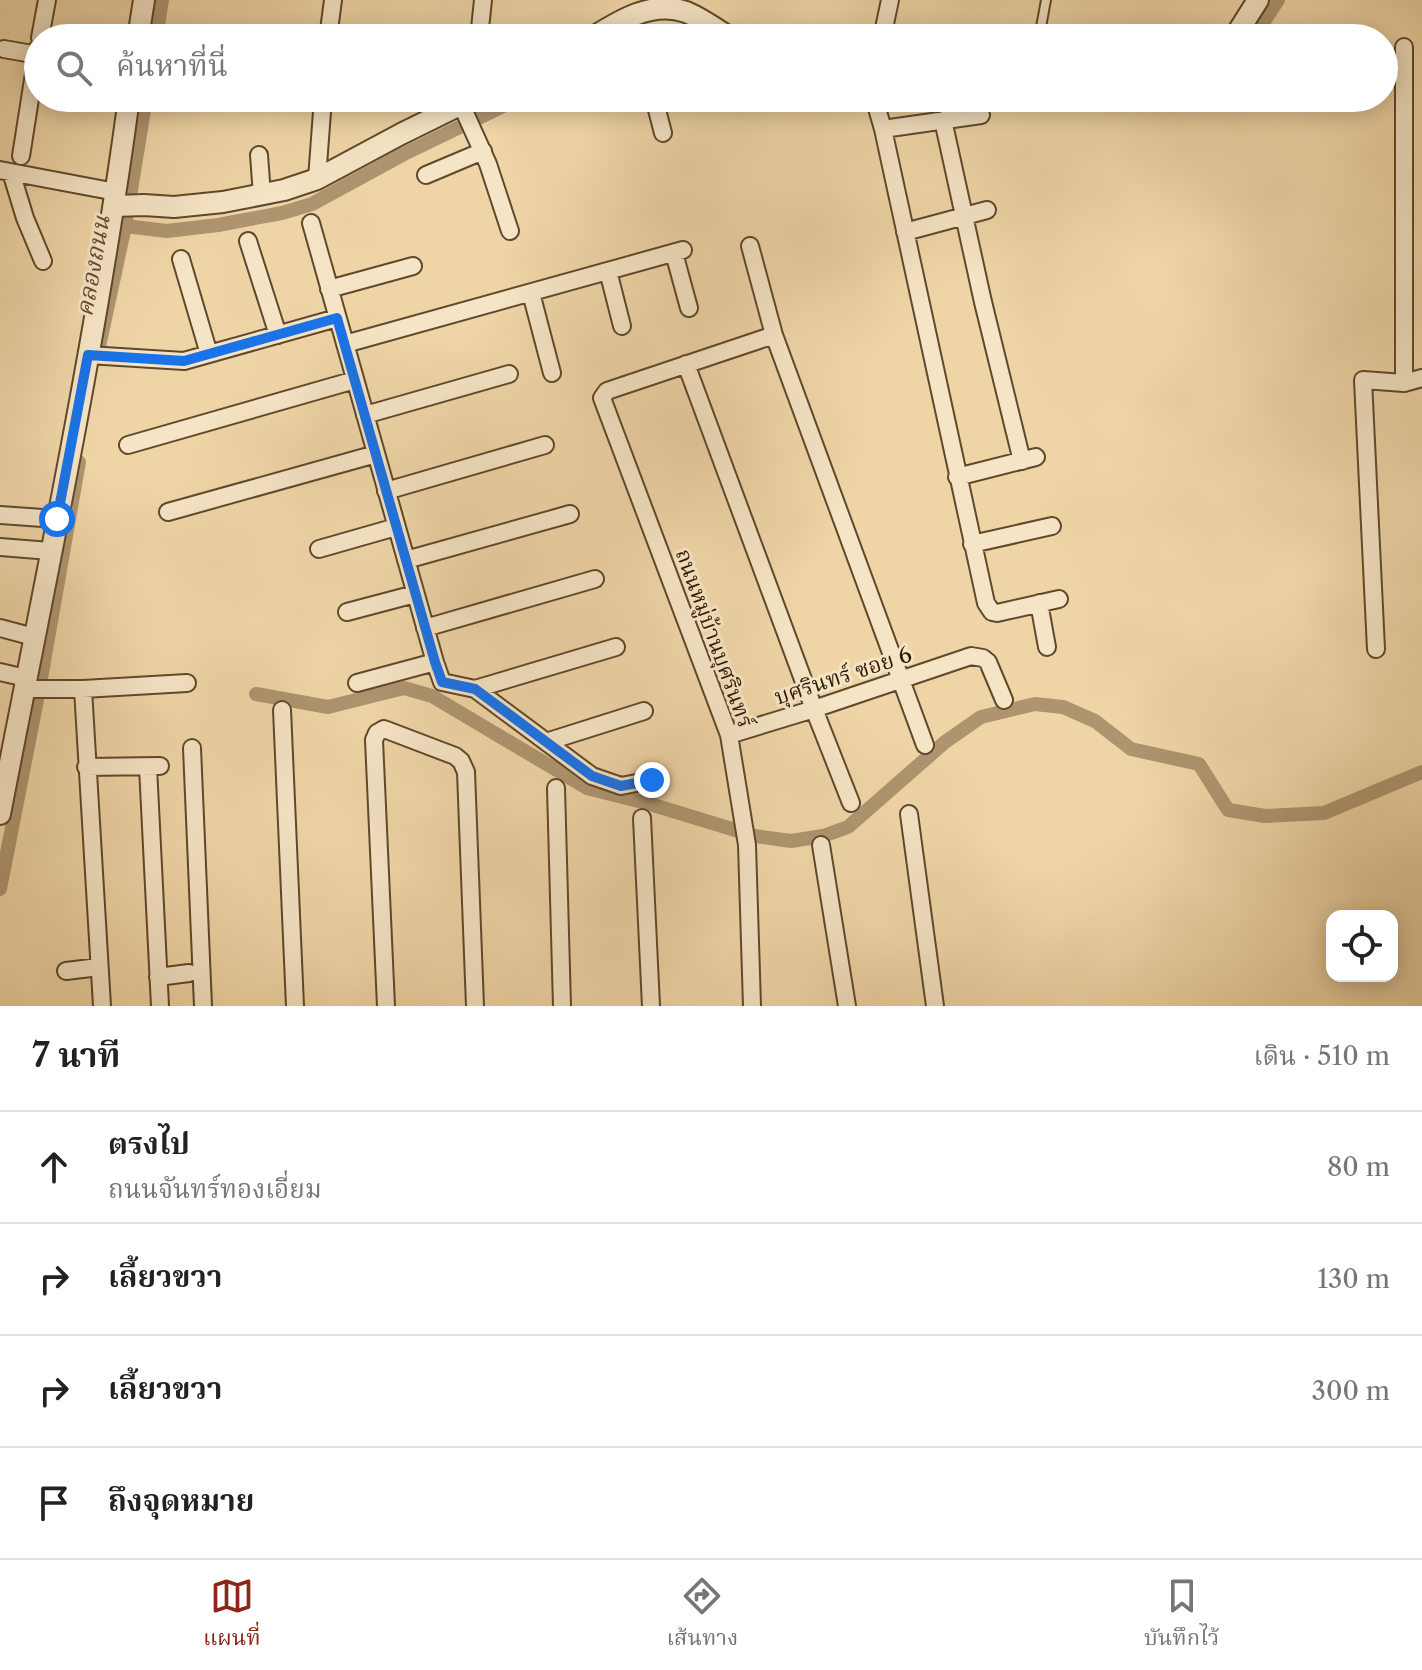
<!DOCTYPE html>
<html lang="th">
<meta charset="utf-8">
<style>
body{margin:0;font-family:"Libre Caslon Text","Noto Serif Thai",serif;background:#f2f2f2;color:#222}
.controls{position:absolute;right:24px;bottom:24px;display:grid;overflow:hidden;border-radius:16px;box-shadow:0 4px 20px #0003}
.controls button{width:72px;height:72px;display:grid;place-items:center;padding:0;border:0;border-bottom:2px solid #e0e0e0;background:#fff;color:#222;font:40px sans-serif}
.stop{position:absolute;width:24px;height:24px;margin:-18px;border:6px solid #1a73e8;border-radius:50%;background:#fff}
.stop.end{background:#1a73e8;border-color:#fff;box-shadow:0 2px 8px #0008}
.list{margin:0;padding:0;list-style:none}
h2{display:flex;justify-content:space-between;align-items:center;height:104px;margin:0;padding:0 32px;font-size:34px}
h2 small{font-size:26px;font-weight:400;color:#767676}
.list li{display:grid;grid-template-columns:52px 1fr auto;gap:24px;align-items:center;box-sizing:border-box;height:112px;padding:0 32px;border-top:2px solid #e0e0e0}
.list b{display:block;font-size:30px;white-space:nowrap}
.list p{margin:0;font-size:26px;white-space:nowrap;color:#767676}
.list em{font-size:26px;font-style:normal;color:#767676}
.icon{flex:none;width:44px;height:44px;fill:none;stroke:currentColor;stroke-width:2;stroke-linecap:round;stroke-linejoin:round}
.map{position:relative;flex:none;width:1422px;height:1006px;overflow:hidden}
.search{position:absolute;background:#fff;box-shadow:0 4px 20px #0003;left:24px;right:24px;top:24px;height:88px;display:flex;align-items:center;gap:20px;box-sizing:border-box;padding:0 28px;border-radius:44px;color:#767676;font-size:30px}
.sheet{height:552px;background:#fff}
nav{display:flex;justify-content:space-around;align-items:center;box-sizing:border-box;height:112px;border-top:2px solid #e0e0e0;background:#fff;font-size:22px;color:#767676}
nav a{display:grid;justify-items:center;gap:4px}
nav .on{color:#8f2418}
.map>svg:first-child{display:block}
</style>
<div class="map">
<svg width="1422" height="1006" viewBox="0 0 1422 1006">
<rect width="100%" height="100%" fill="#efd5a6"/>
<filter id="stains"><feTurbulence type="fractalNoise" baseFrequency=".0025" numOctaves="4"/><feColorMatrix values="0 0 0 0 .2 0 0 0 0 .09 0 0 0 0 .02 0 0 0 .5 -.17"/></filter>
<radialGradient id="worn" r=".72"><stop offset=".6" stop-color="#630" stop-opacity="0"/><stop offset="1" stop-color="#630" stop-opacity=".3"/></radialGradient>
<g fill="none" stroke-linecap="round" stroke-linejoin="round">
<path stroke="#ae956f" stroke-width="14" d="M 156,38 L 162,0
M 629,38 C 645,30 661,30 676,38
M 1253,38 L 1278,0
M 125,226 L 167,231 L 218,225 L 282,213 L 312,204 L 404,154 L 520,98
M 98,351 L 125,226 L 146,98
M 41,678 L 79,462
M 256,694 L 328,707 L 404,688 L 432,696 L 587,788 L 650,804 L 755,836 L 791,841 L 823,836 L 848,827 L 945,742 L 981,717 L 1035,704 L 1063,707 L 1095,721 L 1131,749 L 1199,764 L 1228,810 L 1265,816 L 1324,813 L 1422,772
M 0,889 L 37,700"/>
<g stroke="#60482c" stroke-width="12">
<path id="service" d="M 1039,38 L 1046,0"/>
</g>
<g stroke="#60482c" stroke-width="20">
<path id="minor" d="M 625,18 L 636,38
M 40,38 L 47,0
M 328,38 L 333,0
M 479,38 L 483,0
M 882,38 L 890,0
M 1404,47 L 1404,383
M 4,49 L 38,55
M 654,98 L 663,133
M 874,98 L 883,129 L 986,603 L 992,612 L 997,613 L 1059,599
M 461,104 L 488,164 L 510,231
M 943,120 L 983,302 L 1022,461
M 883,129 L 981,115
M 259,155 L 262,195
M 21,156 L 38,48
M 0,170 L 116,192
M 11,172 L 25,218 L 43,261
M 426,175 L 483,151
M 317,179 L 323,98
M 311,223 L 435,662 L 357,683
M 905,232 L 987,210
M 248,241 L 278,335
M 750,246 L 774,335 L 925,745
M 674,253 L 689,308
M 181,259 L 209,354
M 608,271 L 622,326
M 329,289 L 413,266
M 531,293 L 552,373
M 345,344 L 683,250
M 88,355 L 184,361 L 337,318
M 686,364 L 814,709 L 851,803
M 365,415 L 509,374
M 128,445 L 355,380
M 957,477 L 1036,457
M 386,491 L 545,445
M 168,512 L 376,454
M 0,515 L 57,519
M 972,544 L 1052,526
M 0,547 L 50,551
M 319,549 L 396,527
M 406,560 L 570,514
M 1039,603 L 1047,647
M 347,612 L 415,594
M 0,628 L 34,637
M 425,628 L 595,579
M 1376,649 L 1363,380 L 1404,383 L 1422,378
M 435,662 L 442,682 L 475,689 L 592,776 L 621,786 L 652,780
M 0,672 L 26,678
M 24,689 L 83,689 L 102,1006
M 83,689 L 187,683
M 475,689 L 616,647
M 282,710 L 295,1006
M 729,735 L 814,709 L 971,656 L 983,658 L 988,662 L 1004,700
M 546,742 L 644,711
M 192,748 L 203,1006
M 86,767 L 160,766
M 148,767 L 160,1006
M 556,788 L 562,1006
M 909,814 L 935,1006
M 642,818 L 651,1006
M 821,845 L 847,1006
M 66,971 L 99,967
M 158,977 L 189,973
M 386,1006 L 374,740 L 377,733 L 384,729 L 455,756 L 461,761 L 466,772 L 475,1006
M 752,1006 L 747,845 L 729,735 L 602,398 L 607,391 L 774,335"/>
</g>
<g stroke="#60482c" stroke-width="24">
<path id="tertiary" d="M 138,38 L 144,0
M 592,38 C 619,21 652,0 686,12 C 701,18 716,29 730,38
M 1234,38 L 1258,0
M 114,206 L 144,205 L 174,207 L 223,202 L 284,190 L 317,179 L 401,134 L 474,98
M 0,814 C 46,576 97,338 129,98"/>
</g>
<use href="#service" stroke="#f5e4c5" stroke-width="8"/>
<use href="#minor" stroke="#f5e4c5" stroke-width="16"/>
<use href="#tertiary" stroke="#f5e4c5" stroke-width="20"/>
</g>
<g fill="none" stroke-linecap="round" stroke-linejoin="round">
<path stroke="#1a73e8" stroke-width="10" d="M 57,519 L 88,355 L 184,361 L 337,318 L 435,662 L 442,682 L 475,689 L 592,776 L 621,786 L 652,780"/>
</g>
<g text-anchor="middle" stroke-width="6" stroke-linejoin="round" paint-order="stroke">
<g font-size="22" fill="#301903" stroke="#f5e4c5">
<text transform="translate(715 638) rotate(70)" y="8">ถนนหมู่บ้านบุศรินทร์</text>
<text transform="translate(843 675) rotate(-18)" y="8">บุศรินทร์ ซอย 6</text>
</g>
<g font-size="24" font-style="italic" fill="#624b2e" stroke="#f5e4c5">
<text transform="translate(93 266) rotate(-80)" y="8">คลองถนน</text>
</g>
</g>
<rect width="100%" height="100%" filter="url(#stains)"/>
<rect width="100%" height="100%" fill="url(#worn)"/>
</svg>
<div class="controls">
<button><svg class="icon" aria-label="locate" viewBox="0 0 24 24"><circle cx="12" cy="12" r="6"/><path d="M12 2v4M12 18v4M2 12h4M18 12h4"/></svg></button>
</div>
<div class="stop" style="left:57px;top:519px"></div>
<div class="stop end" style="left:652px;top:780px"></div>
<div class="search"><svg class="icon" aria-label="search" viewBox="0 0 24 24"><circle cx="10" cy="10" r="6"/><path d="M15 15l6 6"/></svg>ค้นหาที่นี่</div>
</div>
<section class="sheet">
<h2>7 นาที<small>เดิน · 510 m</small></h2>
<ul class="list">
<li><svg class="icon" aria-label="ahead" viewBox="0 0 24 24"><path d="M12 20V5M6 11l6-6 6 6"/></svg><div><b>ตรงไป</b><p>ถนนจันทร์ทองเอี่ยม</p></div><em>80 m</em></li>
<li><svg class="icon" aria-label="right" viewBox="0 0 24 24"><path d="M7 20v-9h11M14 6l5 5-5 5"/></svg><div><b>เลี้ยวขวา</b></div><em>130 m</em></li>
<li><svg class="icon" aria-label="right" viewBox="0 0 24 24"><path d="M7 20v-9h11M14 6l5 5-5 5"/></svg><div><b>เลี้ยวขวา</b></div><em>300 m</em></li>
<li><svg class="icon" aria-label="arrive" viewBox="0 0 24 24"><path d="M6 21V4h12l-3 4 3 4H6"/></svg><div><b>ถึงจุดหมาย</b></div></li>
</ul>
</section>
<nav>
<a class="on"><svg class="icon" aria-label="map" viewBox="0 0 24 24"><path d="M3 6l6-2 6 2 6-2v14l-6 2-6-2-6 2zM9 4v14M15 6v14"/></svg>แผนที่</a>
<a><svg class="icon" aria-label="directions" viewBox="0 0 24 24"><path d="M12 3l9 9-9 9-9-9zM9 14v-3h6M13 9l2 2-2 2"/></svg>เส้นทาง</a>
<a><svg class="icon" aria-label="saved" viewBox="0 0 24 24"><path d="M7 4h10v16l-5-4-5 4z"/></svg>บันทึกไว้</a>
</nav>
